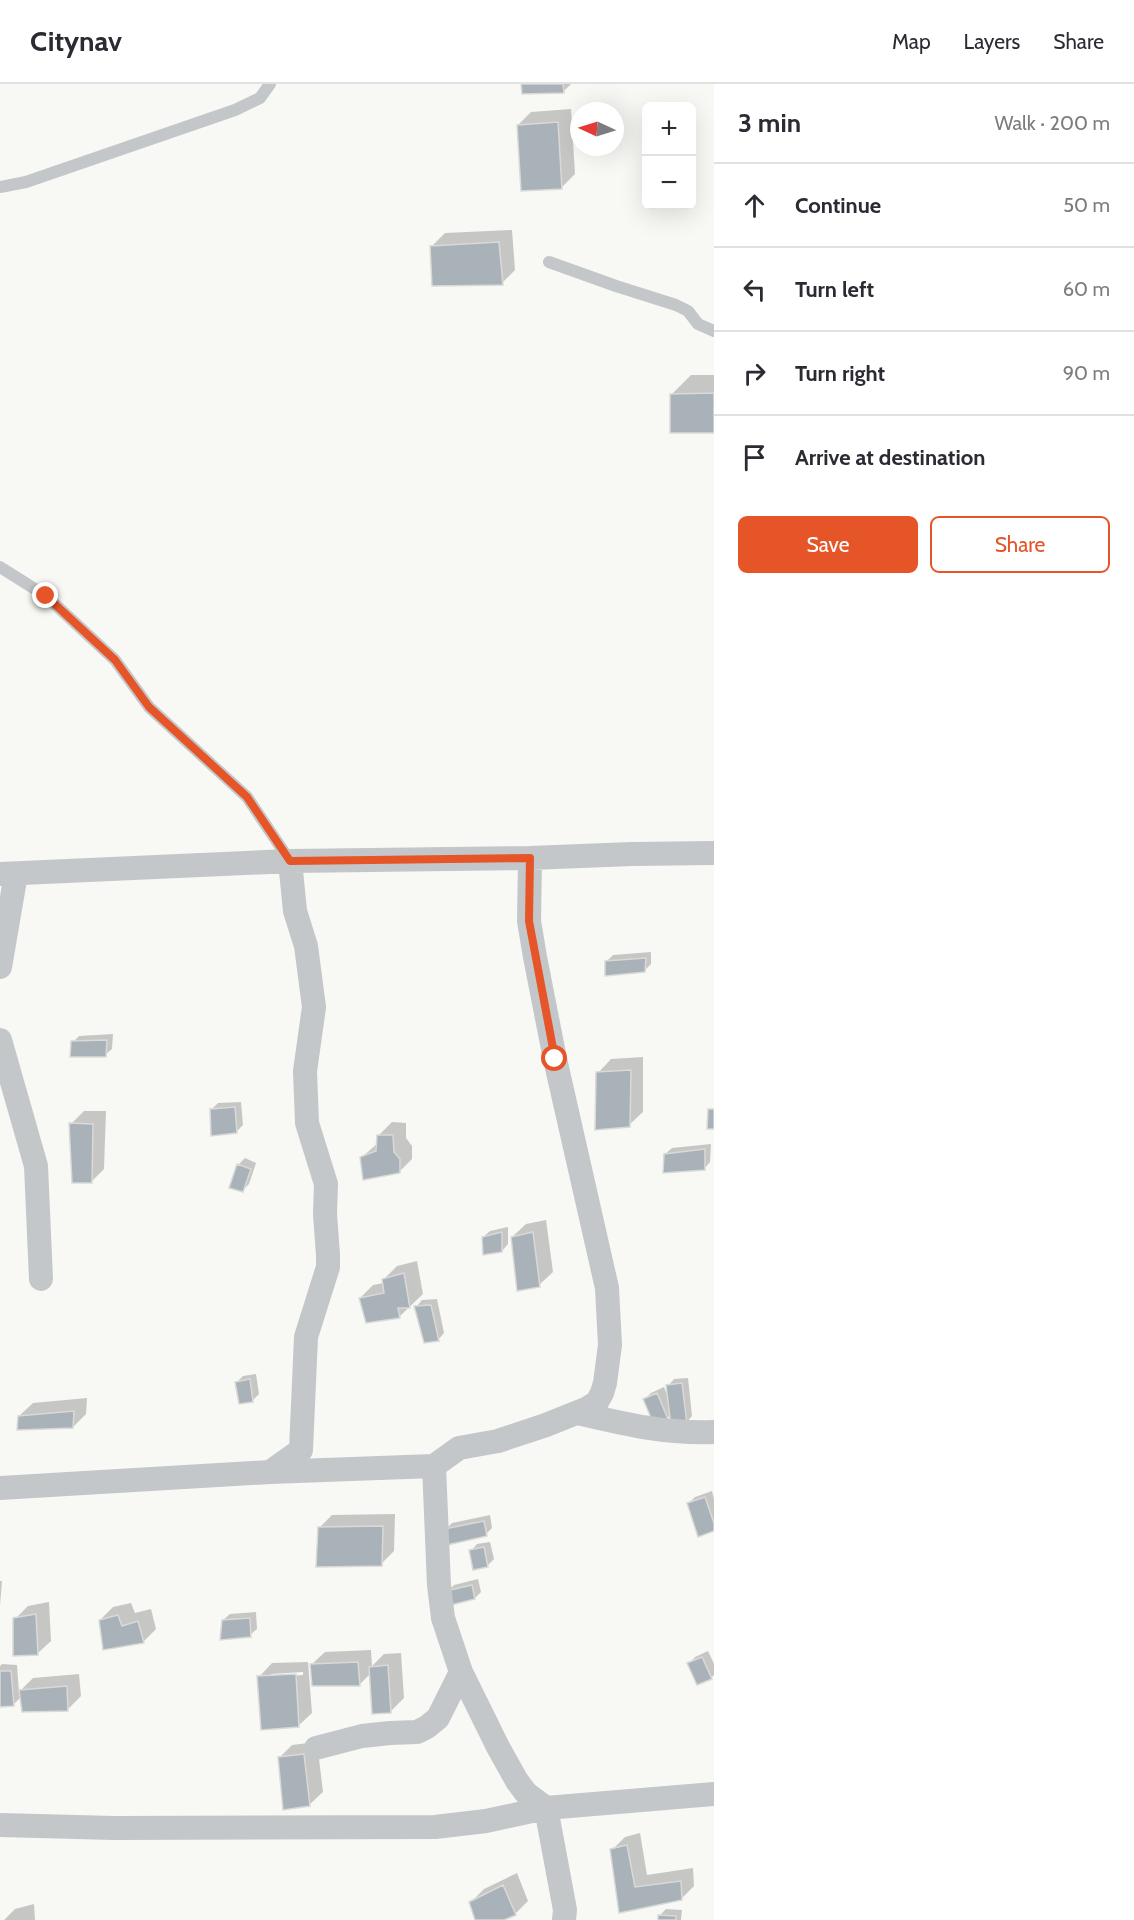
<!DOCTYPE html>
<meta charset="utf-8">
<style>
body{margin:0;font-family:Cabin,sans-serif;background:#f7f7f7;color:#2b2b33}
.controls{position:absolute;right:18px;top:18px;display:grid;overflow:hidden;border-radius:9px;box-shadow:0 6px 24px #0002}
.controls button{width:54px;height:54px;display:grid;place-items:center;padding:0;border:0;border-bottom:2px solid #e1e1e2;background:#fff;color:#2b2b33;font:30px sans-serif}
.compass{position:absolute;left:570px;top:18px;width:54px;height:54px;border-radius:50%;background:#fff;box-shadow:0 6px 24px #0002;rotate:274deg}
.stop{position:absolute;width:18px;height:18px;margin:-14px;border:4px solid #e55527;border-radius:50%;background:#fff}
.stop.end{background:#e55527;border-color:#fff;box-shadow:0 2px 6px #0008}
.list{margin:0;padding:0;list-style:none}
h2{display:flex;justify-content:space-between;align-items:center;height:78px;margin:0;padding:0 24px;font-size:26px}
h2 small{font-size:20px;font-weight:400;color:#7c7c81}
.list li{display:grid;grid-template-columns:39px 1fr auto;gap:18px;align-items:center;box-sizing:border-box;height:84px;padding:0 24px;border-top:2px solid #e1e1e2}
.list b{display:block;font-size:22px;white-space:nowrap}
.list em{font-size:20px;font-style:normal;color:#7c7c81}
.actions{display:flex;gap:12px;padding:18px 24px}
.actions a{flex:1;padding:14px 0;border:2px solid #e55527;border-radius:9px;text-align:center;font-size:21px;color:#e55527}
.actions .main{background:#e55527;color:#fff}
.icon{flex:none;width:33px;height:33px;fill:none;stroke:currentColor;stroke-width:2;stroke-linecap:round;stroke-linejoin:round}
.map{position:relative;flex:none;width:714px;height:1836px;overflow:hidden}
header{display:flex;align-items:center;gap:36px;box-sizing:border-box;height:84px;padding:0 30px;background:#fff;border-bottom:2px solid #e1e1e2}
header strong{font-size:28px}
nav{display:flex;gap:33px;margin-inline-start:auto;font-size:21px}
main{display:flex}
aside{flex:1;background:#fff}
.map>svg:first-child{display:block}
</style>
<header>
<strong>Citynav</strong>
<nav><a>Map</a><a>Layers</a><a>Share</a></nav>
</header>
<main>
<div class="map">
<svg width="714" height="1836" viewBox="0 0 714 1836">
<rect width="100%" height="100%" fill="#f8f8f5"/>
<path fill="#0003" fill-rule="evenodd" d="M 523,0 L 571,0 L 563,8 Z
M 571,25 L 575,90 L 562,103 L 518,41 L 531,28 Z
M 512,146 L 515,186 L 502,199 L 431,163 L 445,149 Z
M 691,291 L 714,291 L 714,347 L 672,310 Z
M 651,868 L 651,880 L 644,887 L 607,877 L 613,871 Z
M 113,950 L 112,965 L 105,971 L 73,958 L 79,952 Z
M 643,973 L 643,1028 L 629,1041 L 598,989 L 611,975 Z
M 241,1018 L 243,1041 L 236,1048 L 212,1025 L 218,1019 Z
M 84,1027 L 106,1027 L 104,1085 L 91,1098 L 71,1040 Z
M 392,1038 L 406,1039 L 406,1054 L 412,1062 L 412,1075 L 399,1088 L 361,1074 L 378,1059 L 379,1051 Z
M 711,1060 L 710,1078 L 704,1085 L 665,1070 L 672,1064 Z
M 245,1074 L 256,1079 L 249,1100 L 242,1107 L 238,1081 Z
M 546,1136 L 553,1188 L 539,1201 L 512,1153 L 526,1140 Z
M 508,1143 L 508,1160 L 502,1167 L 483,1153 L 490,1147 Z
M 417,1177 L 423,1210 L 399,1233 L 360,1214 L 373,1201 L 384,1199 L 384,1195 L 397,1182 Z
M 437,1215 L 444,1249 L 438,1256 L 416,1223 L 422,1216 Z
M 256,1290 L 259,1310 L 252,1317 L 237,1298 L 243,1292 Z
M 688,1294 L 692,1332 L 686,1339 L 671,1331 L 667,1334 L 645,1315 L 651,1309 L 664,1303 L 668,1314 L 668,1302 L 674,1295 Z
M 87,1314 L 86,1330 L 73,1343 L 19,1332 L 33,1319 Z
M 712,1407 L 714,1415 L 714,1446 L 689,1419 L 695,1413 Z
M 395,1430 L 394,1467 L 381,1480 L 319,1444 L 332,1431 Z
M 490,1431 L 492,1444 L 486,1450 L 445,1446 L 452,1439 Z
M 490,1458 L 494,1475 L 487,1482 L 471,1467 L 477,1460 Z
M 478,1495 L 481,1508 L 475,1514 L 447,1508 L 454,1501 Z
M 0,1497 L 2,1497 L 0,1522 Z
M 49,1518 L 51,1557 L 37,1570 L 15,1535 L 28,1522 Z
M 131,1519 L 135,1529 L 151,1525 L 156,1545 L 143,1558 L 100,1536 L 113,1523 Z
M 256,1528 L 257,1545 L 250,1551 L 223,1536 L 230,1530 Z
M 371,1566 L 372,1582 L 384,1570 L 401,1569 L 404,1614 L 391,1627 L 371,1589 L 360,1600 L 313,1601 L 311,1581 L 325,1568 Z
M 708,1567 L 714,1580 L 714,1591 L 711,1594 L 689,1580 L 695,1573 Z
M 308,1578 L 312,1629 L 298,1642 L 259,1593 L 272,1579 ZM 303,1588 L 303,1591 L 271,1593 L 271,1590 Z
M 2,1580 L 17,1581 L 19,1608 L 33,1594 L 79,1590 L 81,1612 L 68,1625 L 21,1613 L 14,1620 L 0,1621 L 0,1582 Z
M 317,1658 L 323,1708 L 309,1721 L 279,1674 L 292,1661 Z
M 640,1749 L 647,1791 L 693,1784 L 694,1802 L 681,1815 L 621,1827 L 612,1766 L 625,1753 Z
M 517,1789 L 528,1817 L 515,1830 L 499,1836 L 477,1836 L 471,1818 L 484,1805 Z
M 34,1820 L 35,1836 L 4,1836 L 15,1825 Z
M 666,1825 L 682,1826 L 681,1836 L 660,1836 L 660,1831 Z"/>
<path fill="#a9b2b8" stroke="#d9d9d7" stroke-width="1.5" d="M 521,0 L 563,0 L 564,9 L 522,10 Z
M 558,38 L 562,105 L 521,107 L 517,41 Z
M 499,158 L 503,201 L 432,202 L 430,162 Z
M 714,309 L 714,349 L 670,349 L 670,310 Z
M 646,874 L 645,888 L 605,892 L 605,877 Z
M 107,956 L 106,973 L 70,973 L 71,957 Z
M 631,986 L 630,1043 L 595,1046 L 596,988 Z
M 235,1023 L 237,1049 L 211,1052 L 210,1025 Z
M 708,1025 L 714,1025 L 714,1045 L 707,1045 Z
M 69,1039 L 93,1040 L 92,1099 L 72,1099 Z
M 377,1051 L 393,1051 L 394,1068 L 400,1075 L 400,1089 L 363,1096 L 360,1073 L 376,1067 Z
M 705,1065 L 705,1086 L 663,1089 L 664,1070 Z
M 237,1080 L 251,1085 L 243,1108 L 229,1104 Z
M 502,1148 L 502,1168 L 483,1171 L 482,1153 Z
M 533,1148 L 540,1203 L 517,1207 L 511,1153 Z
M 404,1189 L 410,1224 L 398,1224 L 400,1234 L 366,1239 L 359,1214 L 384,1209 L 382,1195 Z
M 431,1221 L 439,1257 L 424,1259 L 414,1222 Z
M 250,1295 L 253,1318 L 239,1320 L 235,1298 Z
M 682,1299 L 687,1340 L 671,1342 L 666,1301 Z
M 657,1309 L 668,1335 L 654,1341 L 643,1315 Z
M 74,1327 L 73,1344 L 17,1346 L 18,1332 Z
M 705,1413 L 714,1439 L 714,1447 L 698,1453 L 687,1419 Z
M 484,1437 L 487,1452 L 447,1461 L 444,1445 Z
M 383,1442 L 382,1482 L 316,1483 L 318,1443 Z
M 484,1463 L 488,1483 L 473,1486 L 469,1466 Z
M 472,1501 L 475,1515 L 447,1522 L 446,1507 Z
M 36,1530 L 38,1571 L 13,1572 L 13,1534 Z
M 118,1531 L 122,1542 L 138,1537 L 144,1559 L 103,1566 L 99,1536 Z
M 250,1534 L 251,1553 L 220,1556 L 222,1536 Z
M 702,1573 L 712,1595 L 697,1601 L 687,1579 Z
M 358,1578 L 360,1602 L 312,1602 L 310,1580 Z
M 388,1581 L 391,1629 L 372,1630 L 369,1583 Z
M 0,1587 L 11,1587 L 14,1622 L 0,1623 Z
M 296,1590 L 299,1643 L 261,1646 L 257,1592 Z
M 67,1602 L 68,1627 L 22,1628 L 19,1606 Z
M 304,1670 L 310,1722 L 283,1726 L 278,1673 Z
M 627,1761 L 635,1803 L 681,1797 L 682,1816 L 619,1829 L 610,1765 Z
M 503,1801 L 516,1831 L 504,1836 L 475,1836 L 469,1818 Z
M 658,1831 L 676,1832 L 676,1836 L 658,1836 Z"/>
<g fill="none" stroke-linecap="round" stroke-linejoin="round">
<path stroke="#c3c7ca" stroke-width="12" d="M 0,103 L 26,98 L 235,26 L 260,14 L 270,0
M 549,178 L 616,202 L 676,221 L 688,227 L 698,240 L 714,247
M 0,483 L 46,512 L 115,576 L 149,623 L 247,713 L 290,777"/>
<path stroke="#c3c7ca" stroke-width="24" d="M 0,790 L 290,777 L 530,774 L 632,770 L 714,769
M 0,883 L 16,790
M 0,956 L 36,1082 L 41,1195
M 577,1329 C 624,1340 665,1350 714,1348
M 434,1382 L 439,1501 L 443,1534 L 461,1588 L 498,1663 L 517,1697 L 526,1709 L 546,1724 L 565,1826 L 564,1836
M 270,1388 L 301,1366 L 306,1253 L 328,1183 L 328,1171 L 325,1130 L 326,1100 L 307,1039 L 305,987 L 314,923 L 306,862 L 295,827 L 290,777
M 0,1404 L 270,1388 L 434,1382 L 459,1364 L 498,1357 L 546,1341 L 586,1325 L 597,1318 L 602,1309 L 605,1299 L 610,1261 L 607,1204 L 555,975 L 535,873 L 529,837 L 530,774
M 316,1664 L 362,1652 L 390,1649 L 417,1648 L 427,1643 L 438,1634 L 461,1588
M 0,1741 L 114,1744 L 435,1743 L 486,1737 L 546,1724 L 714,1710"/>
</g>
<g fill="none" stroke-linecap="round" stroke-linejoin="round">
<path stroke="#e55527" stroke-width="8" d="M 46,512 L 115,576 L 149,623 L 247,713 L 290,777 L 530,774 L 529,837 L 555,975"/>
</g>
</svg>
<div class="controls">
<button>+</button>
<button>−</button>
</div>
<svg class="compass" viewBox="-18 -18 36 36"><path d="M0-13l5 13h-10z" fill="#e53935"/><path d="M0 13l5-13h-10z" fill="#7c7c81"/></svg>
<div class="stop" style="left:555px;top:975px"></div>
<div class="stop end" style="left:46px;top:512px"></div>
</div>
<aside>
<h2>3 min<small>Walk · 200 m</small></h2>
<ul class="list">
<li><svg class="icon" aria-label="ahead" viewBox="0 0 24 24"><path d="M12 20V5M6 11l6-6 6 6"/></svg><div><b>Continue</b></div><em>50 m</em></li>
<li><svg class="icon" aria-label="left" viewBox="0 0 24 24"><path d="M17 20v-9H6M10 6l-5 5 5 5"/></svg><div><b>Turn left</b></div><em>60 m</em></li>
<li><svg class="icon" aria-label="right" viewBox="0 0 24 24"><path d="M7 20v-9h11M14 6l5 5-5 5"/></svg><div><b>Turn right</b></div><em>90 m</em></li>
<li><svg class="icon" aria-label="arrive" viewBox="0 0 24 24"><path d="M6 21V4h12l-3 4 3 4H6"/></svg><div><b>Arrive at destination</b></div></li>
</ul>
<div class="actions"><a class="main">Save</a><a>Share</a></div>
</aside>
</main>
